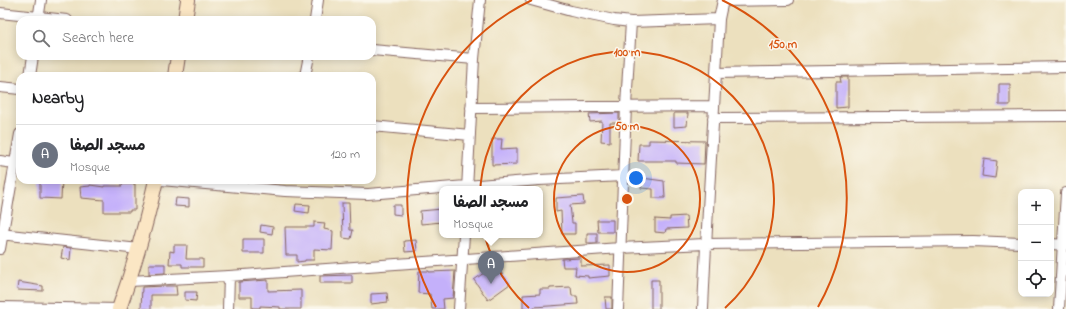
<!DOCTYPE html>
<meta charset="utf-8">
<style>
body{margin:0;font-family:"Indie Flower","Playpen Sans Arabic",sans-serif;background:#f6f6f6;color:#202124}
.controls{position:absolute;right:12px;bottom:12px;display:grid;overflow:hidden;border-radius:8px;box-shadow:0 2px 10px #0003}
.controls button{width:36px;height:36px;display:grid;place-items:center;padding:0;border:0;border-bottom:1px solid #e0e0e0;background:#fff;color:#202124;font:20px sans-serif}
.you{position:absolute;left:636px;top:178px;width:14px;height:14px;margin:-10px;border:3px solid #fff;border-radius:50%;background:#1a73e8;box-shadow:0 0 0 6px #1a73e833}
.badge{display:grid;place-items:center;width:26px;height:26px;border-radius:50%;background:#c8321e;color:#fff;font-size:13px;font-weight:700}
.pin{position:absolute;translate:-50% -33px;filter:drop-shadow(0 1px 2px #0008)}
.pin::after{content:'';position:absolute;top:21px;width:14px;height:12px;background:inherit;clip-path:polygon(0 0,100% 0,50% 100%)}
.popup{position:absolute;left:439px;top:186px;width:104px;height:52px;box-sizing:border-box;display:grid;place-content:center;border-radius:8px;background:#fff;filter:drop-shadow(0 1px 3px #0005);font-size:13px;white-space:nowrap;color:#757577}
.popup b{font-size:15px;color:#202124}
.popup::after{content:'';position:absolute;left:50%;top:100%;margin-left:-8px;border:8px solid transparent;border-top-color:#fff}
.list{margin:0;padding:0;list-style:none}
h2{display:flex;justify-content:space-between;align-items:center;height:52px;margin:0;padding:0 16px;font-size:17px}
h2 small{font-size:13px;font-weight:400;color:#757577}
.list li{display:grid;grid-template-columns:26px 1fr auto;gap:12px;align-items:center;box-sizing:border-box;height:60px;padding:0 16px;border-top:1px solid #e0e0e0}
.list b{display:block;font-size:15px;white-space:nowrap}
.list p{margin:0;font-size:13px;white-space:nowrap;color:#757577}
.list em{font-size:13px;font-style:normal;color:#757577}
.icon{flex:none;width:22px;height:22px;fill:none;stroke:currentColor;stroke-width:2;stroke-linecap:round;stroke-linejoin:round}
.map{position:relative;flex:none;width:1066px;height:309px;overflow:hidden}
.search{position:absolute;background:#fff;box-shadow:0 2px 10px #0003;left:16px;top:16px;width:360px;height:44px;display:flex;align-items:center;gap:10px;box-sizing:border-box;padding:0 14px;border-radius:12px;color:#757577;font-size:15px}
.panel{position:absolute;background:#fff;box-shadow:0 2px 10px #0003;left:16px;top:72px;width:360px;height:112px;border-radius:12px}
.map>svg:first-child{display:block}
</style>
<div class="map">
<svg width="1066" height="309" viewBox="0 0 1066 309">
<rect width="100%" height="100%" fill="#fbf7ec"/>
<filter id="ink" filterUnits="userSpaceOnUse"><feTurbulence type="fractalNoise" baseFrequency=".025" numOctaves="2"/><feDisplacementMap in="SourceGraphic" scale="8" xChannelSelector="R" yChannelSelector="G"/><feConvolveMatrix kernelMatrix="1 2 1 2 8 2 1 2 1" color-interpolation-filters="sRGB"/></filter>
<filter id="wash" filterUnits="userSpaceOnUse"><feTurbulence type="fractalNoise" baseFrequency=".012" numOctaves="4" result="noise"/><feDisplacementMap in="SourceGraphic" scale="16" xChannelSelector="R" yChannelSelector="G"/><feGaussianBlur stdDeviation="0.9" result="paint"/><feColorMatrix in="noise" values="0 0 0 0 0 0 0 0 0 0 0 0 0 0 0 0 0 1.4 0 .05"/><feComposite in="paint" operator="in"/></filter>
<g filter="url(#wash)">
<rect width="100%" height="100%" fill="#ece0be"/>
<g id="blocks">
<path fill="#c4b0fa" d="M 840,77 L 848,77 L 848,107 L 836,108 L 836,82 L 841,82 Z
M 999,84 L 1010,84 L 1010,105 L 999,105 Z
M 619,113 L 619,123 L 610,123 L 610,142 L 601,141 L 602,121 L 590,122 L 589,114 Z
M 674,113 L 688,113 L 687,126 L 674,127 Z
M 492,139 L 502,139 L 501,149 L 517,148 L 517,164 L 492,165 Z
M 649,140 L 705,141 L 704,164 L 676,163 L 676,161 L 638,161 L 639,144 L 649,144 Z
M 984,159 L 997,161 L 995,178 L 982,176 Z
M 642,178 L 664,181 L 665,198 L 653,198 L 653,189 L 641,188 Z
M 40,180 L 62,180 L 61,199 L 40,198 Z
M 122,184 L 135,184 L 135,210 L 130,210 L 130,212 L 104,212 L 104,200 L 81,198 L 80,187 L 90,186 L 90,185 L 104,187 L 104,186 L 122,186 Z
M 583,196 L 584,204 L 570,205 L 572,223 L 575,223 L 575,234 L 562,234 L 561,211 L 556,212 L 556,198 Z
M 176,198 L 189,199 L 189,207 L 175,206 Z
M 342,203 L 349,203 L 350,230 L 353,230 L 351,239 L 343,238 Z
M 296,204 L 310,205 L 309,213 L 295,211 Z
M 393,205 L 401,205 L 401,215 L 393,214 Z
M 442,209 L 442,222 L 421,224 L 420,211 Z
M 686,216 L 687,228 L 666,229 L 665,233 L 655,232 L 655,219 L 670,220 L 670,217 Z
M 597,220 L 613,220 L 613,232 L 598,232 Z
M 314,222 L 325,223 L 324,229 L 333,231 L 332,250 L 314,249 L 314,260 L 305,260 L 305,261 L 297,262 L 297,255 L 286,255 L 285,227 L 314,227 Z
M 261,225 L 273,227 L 272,234 L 260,232 Z
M 587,233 L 597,233 L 597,243 L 587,243 Z
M 243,239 L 264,239 L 264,253 L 243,253 Z
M 416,240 L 417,251 L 405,252 L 404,241 Z
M 174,245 L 187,245 L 186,259 L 203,259 L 203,267 L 182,267 L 182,264 L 169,264 L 170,251 L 174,252 Z
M 63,247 L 71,248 L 70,260 L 61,258 Z
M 581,258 L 581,266 L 610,265 L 610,276 L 588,278 L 588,276 L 575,275 L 576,267 L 563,267 L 562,259 Z
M 149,264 L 165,264 L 165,273 L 149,274 Z
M 495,265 L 510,284 L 488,300 L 474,280 Z
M 419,271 L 429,271 L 429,272 L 455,271 L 453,298 L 443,299 L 444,309 L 432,309 L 430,294 L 418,293 Z
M 352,275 L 352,283 L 320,283 L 320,276 Z
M 268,280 L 268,291 L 301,290 L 301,309 L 280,309 L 280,307 L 260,306 L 260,308 L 252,308 L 252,297 L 239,297 L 239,282 Z
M 651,280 L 659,280 L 659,309 L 651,309 Z
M 18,282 L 43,286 L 43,291 L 17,290 Z
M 165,286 L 176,286 L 177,295 L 151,295 L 151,309 L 141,309 L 142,287 Z
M 571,287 L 572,296 L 577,296 L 578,304 L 534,307 L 534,309 L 523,309 L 523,295 L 540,294 L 540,289 L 550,289 L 550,288 Z
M 185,292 L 197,292 L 196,301 L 185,300 Z
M 387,293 L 388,302 L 371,304 L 371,294 Z
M 605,297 L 612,297 L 612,309 L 606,309 Z"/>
</g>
</g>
<g filter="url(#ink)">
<use href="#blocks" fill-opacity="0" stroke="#83635e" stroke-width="1"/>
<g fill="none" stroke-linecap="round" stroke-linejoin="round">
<g stroke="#83635e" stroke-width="12">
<path id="street" d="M 531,0 L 571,11 L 614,20 L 631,22 L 719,19
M 723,1 L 788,0
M 0,13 L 67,20
M 38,20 L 41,0
M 315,20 L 318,0
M 372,50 L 474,59
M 716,73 L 1066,67
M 30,76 L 33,56
M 305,76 L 309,56
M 0,87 L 20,89
M 471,108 L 714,106
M 713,118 L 1066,116
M 372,126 L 470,135
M 0,161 L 20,164
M 161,180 L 285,191 L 368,194 L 539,180 L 623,176
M 467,189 L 474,59 L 480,0
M 0,234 L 139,249
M 1051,244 L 1066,245
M 0,249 L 20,134
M 129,281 L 229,276 L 620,248 L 705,244 L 973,241 L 1021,243
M 0,307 L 120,309
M 228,309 L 229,276
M 459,309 L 464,235
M 618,309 L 626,106 L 631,22
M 703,309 C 707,212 714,116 719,19 L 723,0
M 1059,309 L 1066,193"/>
</g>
<g stroke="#83635e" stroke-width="16">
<path id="secondary" d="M 185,20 L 188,0
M 175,76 L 178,56
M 119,309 C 134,267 146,224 156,180"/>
</g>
<use href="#street" stroke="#fff" stroke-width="10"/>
<use href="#secondary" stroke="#fbe6c4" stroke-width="14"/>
</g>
</g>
<g fill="none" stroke="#d8530f" stroke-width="2">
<circle cx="627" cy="199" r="73"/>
<path d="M529 308A147 147 0 1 1 725 308"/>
<path d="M436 307A220 220 0 0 1 532 0M722 0A220 220 0 0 1 818 307"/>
</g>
<circle cx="627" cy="199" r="6" fill="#d8530f" stroke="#fbf7ec" stroke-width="2"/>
<g font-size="12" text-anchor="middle" font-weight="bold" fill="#d8530f" stroke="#fbf7ec" stroke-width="3" stroke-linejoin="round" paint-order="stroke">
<text x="783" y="48">150 m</text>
<text x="627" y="56">100 m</text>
<text x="627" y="130">50 m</text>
</g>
</svg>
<div class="controls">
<button>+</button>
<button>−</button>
<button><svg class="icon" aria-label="locate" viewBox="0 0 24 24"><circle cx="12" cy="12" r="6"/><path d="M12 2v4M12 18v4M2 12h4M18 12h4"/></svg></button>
</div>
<div class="you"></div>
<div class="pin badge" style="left:491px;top:284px;background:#6b7280">A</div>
<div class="popup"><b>مسجد الصفا</b>Mosque</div>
<div class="search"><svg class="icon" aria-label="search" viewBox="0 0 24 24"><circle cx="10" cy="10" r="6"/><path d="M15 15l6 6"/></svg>Search here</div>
<section class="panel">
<h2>Nearby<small></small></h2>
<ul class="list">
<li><span class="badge" style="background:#6b7280">A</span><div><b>مسجد الصفا</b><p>Mosque</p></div><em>120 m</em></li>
</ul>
</section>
</div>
